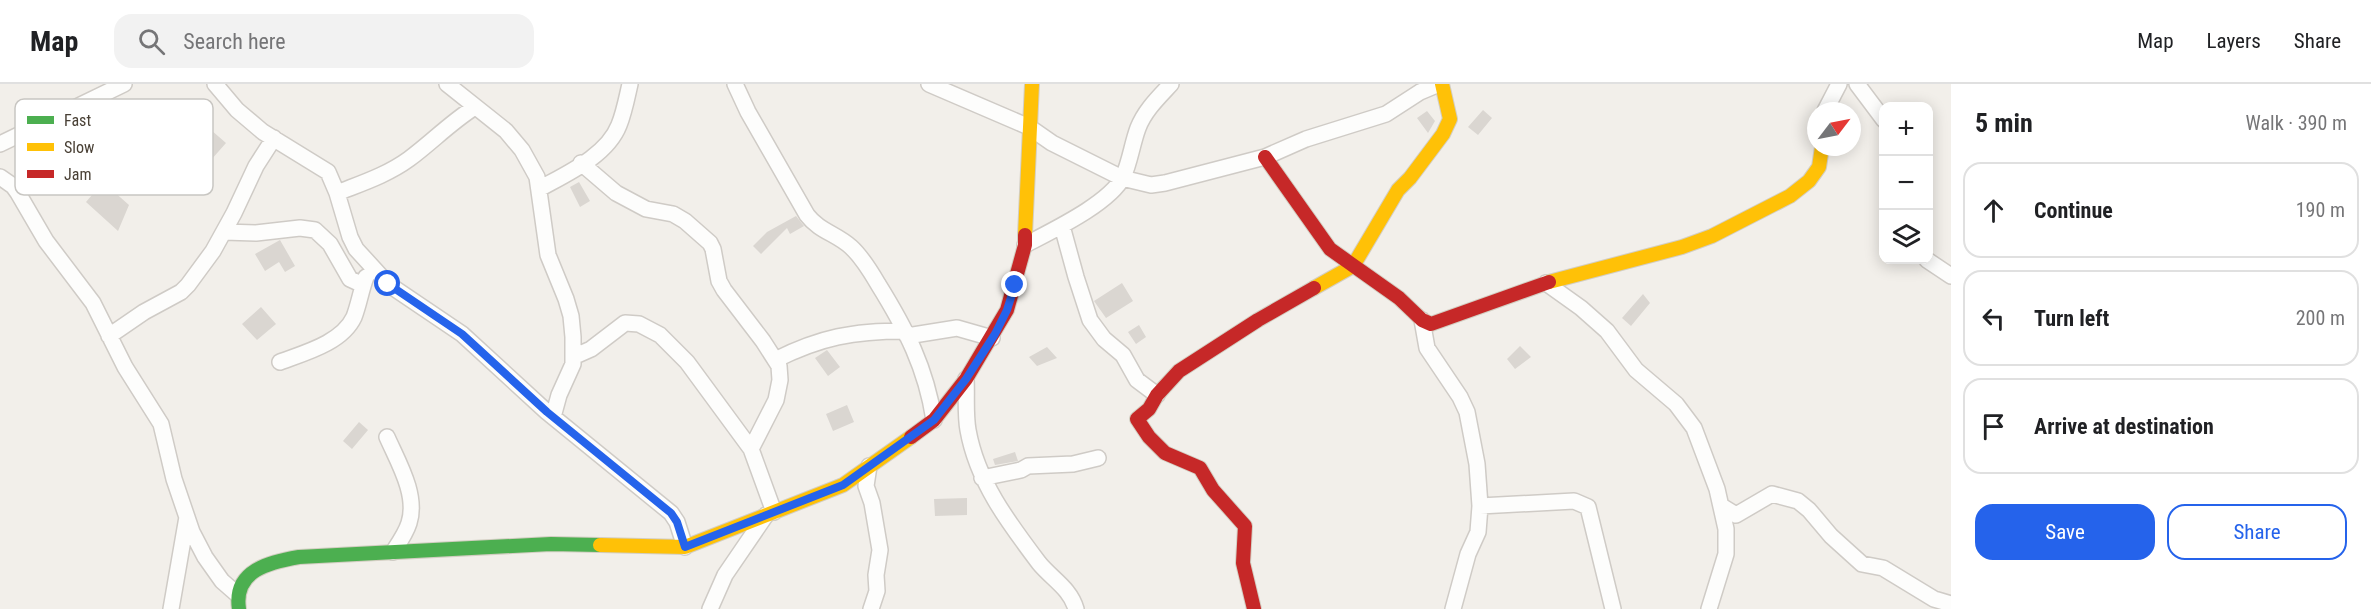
<!DOCTYPE html>
<meta charset="utf-8">
<style>
body{margin:0;font-family:"Roboto Condensed",sans-serif;background:#f2f2f2;color:#202124}
.controls{position:absolute;right:18px;top:18px;display:grid;overflow:hidden;border-radius:12px;box-shadow:0 3px 15px #0003}
.controls button{width:54px;height:54px;display:grid;place-items:center;padding:0;border:0;border-bottom:2px solid #e0e0e0;background:#fff;color:#202124;font:30px sans-serif}
.compass{position:absolute;left:1807px;top:18px;width:54px;height:54px;border-radius:50%;background:#fff;box-shadow:0 3px 15px #0003;rotate:58deg}
.stop{position:absolute;width:18px;height:18px;margin:-14px;border:4px solid #2563eb;border-radius:50%;background:#fff}
.stop.end{background:#2563eb;border-color:#fff;box-shadow:0 2px 6px #0008}
.list{margin:0;padding:0;list-style:none}
h2{display:flex;justify-content:space-between;align-items:center;height:78px;margin:0;padding:0 24px;font-size:26px}
h2 small{font-size:20px;font-weight:400;color:#757577}
.list li{display:grid;grid-template-columns:39px 1fr auto;gap:18px;align-items:center;box-sizing:border-box;height:96px;margin:0 12px 12px;padding:0 12px;border:2px solid #e0e0e0;border-radius:18px}
.list b{display:block;font-size:22px;white-space:nowrap}
.list em{font-size:20px;font-style:normal;color:#757577}
.actions{display:flex;gap:12px;padding:18px 24px}
.actions a{flex:1;padding:14px 0;border:2px solid #2563eb;border-radius:18px;text-align:center;font-size:21px;color:#2563eb}
.actions .main{background:#2563eb;color:#fff}
.icon{flex:none;width:33px;height:33px;fill:none;stroke:currentColor;stroke-width:2;stroke-linecap:round;stroke-linejoin:round}
.map{position:relative;flex:none;width:1951px;height:525px;overflow:hidden}
header{display:flex;align-items:center;gap:36px;box-sizing:border-box;height:84px;padding:0 30px;background:#fff;border-bottom:2px solid #e0e0e0}
header strong{font-size:28px}
nav{display:flex;gap:33px;margin-inline-start:auto;font-size:21px}
.search{width:420px;height:54px;background:#f2f2f2;display:flex;align-items:center;gap:15px;box-sizing:border-box;padding:0 21px;border-radius:18px;color:#757577;font-size:22px}
main{display:flex}
aside{flex:1;background:#fff}
.map>svg:first-child{display:block}
</style>
<header>
<strong>Map</strong>
<div class="search"><svg class="icon" aria-label="search" viewBox="0 0 24 24"><circle cx="10" cy="10" r="6"/><path d="M15 15l6 6"/></svg>Search here</div>
<nav><a>Map</a><a>Layers</a><a>Share</a></nav>
</header>
<main>
<div class="map">
<svg width="1951" height="525" viewBox="0 0 1951 525">
<rect width="100%" height="100%" fill="#f2efea"/>
<path fill="#dad6d1" d="M 1483,26 L 1492,34 L 1478,51 L 1468,43 Z
M 1427,27 L 1435,37 L 1428,49 L 1417,34 Z
M 203,39 L 226,59 L 211,76 L 195,49 Z
M 103,98 L 129,121 L 118,147 L 86,118 Z
M 579,98 L 590,117 L 580,123 L 570,103 Z
M 796,132 L 804,142 L 790,150 L 787,144 L 761,170 L 753,162 L 767,148 Z
M 280,156 L 295,182 L 285,188 L 279,178 L 265,187 L 255,170 Z
M 1122,199 L 1133,217 L 1106,234 L 1094,217 Z
M 1643,210 L 1650,219 L 1631,242 L 1622,234 Z
M 261,223 L 276,240 L 257,256 L 242,240 Z
M 1139,241 L 1146,253 L 1136,260 L 1128,248 Z
M 1520,262 L 1531,273 L 1515,285 L 1507,275 Z
M 1047,263 L 1057,274 L 1037,282 L 1029,273 Z
M 827,266 L 840,283 L 828,292 L 815,274 Z
M 847,321 L 854,338 L 833,347 L 826,330 Z
M 359,338 L 368,346 L 352,365 L 343,357 Z
M 1015,368 L 1018,377 L 995,381 L 993,375 Z
M 967,414 L 967,431 L 935,432 L 934,415 Z"/>
<g fill="none" stroke-linecap="round" stroke-linejoin="round">
<g stroke="#cfcbc6" stroke-width="18">
<path id="street" d="M 215,0 L 237,26 L 263,48 L 328,88 L 337,109 L 350,153 L 356,165 L 388,200 L 462,250 L 547,328 L 671,429 L 677,438 L 685,463
M 447,0 L 506,47 L 522,66 L 537,93 L 548,171 L 566,215 L 571,232 L 573,253 L 573,280 L 559,311 L 553,333
M 735,0 L 748,28 L 807,131 C 819,147 837,150 851,163 C 862,173 871,188 878,200 C 906,245 926,284 934,336
M 929,0 L 1029,43 L 1052,59 L 1122,94 L 1151,101 L 1165,99 L 1265,73 L 1306,55 L 1386,30 L 1420,8 L 1439,0
M 1857,0 L 1884,36
M 1825,27 L 1839,0
M 0,60 L 124,0
M 581,79 L 616,109 L 646,125 L 673,130 L 685,137 L 710,159 L 713,165 L 719,197 L 724,206 L 763,257 L 779,282 L 780,296 L 776,316 L 751,365
M 0,93 L 13,102 L 18,109 L 46,157 L 93,219 L 125,283 L 161,340 L 174,395 L 192,448 L 205,473 L 222,497 L 238,511
M 539,105 C 566,90 607,72 619,41 C 624,29 627,13 630,0
M 337,109 C 362,99 387,91 409,75 C 432,58 451,38 475,23
M 1062,142 L 1076,193 L 1090,236 L 1104,255 L 1123,271 L 1137,296 L 1157,311
M 224,148 L 256,149 L 300,144 L 315,146 L 330,160 L 350,195 L 363,201
M 1025,161 C 1051,147 1109,120 1123,93 C 1130,78 1132,60 1138,44 C 1145,26 1159,13 1171,0
M 1927,176 L 1951,192
M 1546,199 L 1581,224 L 1607,247 L 1636,286 L 1676,320 L 1694,344 L 1717,405 L 1726,445 L 1726,470 L 1709,525
M 1422,236 L 1427,264 L 1460,313 L 1467,328 L 1477,380 L 1480,422 L 1478,448 L 1468,470 L 1453,525
M 109,252 L 144,228 L 181,208 L 188,201 L 213,167 L 234,129 L 256,82 L 274,54
M 907,252 L 957,244 L 992,254
M 573,273 L 591,265 L 625,239 L 639,240 L 660,251 L 687,278 L 751,365 L 774,428
M 775,276 C 821,253 853,247 905,247
M 280,278 C 304,269 342,259 354,233 C 359,220 361,206 366,193
M 966,295 C 967,311 965,329 968,346 C 977,397 1008,438 1039,479 C 1052,495 1070,504 1076,525
M 387,353 C 398,378 418,411 409,439 C 406,449 399,459 393,468
M 869,382 L 866,402 L 872,419 L 880,466 L 876,491 L 877,507 L 871,525
M 982,394 L 1021,386 L 1028,382 L 1073,380 L 1098,374
M 1480,422 L 1574,417 L 1588,423 L 1613,525
M 1723,423 L 1736,431 L 1772,410 L 1798,417 L 1809,426 L 1831,452 L 1862,480 L 1883,484 L 1934,515 L 1951,520
M 171,525 L 187,433
M 710,525 L 725,491 L 766,431"/>
</g>
<g stroke="#d3cec2" stroke-width="16">
<path id="fast" d="M 239,525 C 233,486 270,478 299,473 L 551,460 L 600,461"/>
</g>
<g stroke="#d3cec2" stroke-width="16">
<path id="slow" d="M 1025,151 L 1032,0
M 1549,198 L 1682,163 L 1712,152 L 1790,112 L 1809,97 L 1819,83 L 1822,63
M 1314,204 L 1353,182 L 1398,106 L 1410,94 L 1443,50 L 1450,35 L 1442,0
M 600,461 L 685,463 L 843,401 L 911,353"/>
</g>
<g stroke="#d3cec2" stroke-width="16">
<path id="jam" d="M 1265,73 L 1330,165 L 1399,214 L 1422,236 L 1431,240 L 1549,198
M 911,353 L 934,336 L 966,295 L 1007,226 L 1025,161 L 1025,151
M 1254,525 L 1243,479 L 1245,442 L 1213,406 L 1200,384 L 1165,369 L 1149,353 L 1137,335 L 1149,325 L 1157,311 L 1179,287 L 1258,236 L 1314,204"/>
</g>
<use href="#street" stroke="#fdfdfc" stroke-width="15"/>
<use href="#fast" stroke="#4caf50" stroke-width="14"/>
<use href="#slow" stroke="#ffc107" stroke-width="14"/>
<use href="#jam" stroke="#c62828" stroke-width="14"/>
</g>
<g fill="none" stroke-linecap="round" stroke-linejoin="round">
<path stroke="#2563eb" stroke-width="8" d="M 388,200 L 462,250 L 547,328 L 671,429 L 677,438 L 685,463 L 843,401 L 934,336 L 966,295 L 995,250 L 1007,226 L 1015,201"/>
</g>
<rect x="15" y="15" width="198" height="96" rx="9" fill="#fff" stroke="#c8c6c2" stroke-width="1.5"/>
<rect x="27" y="32" width="27" height="8" fill="#4caf50"/>
<rect x="27" y="59" width="27" height="8" fill="#ffc107"/>
<rect x="27" y="86" width="27" height="8" fill="#c62828"/>
<g font-size="16" fill="#494035">
<text x="64" y="42">Fast</text>
<text x="64" y="69">Slow</text>
<text x="64" y="96">Jam</text>
</g>
</svg>
<div class="controls">
<button>+</button>
<button>−</button>
<button><svg class="icon" aria-label="layers" viewBox="0 0 24 24"><path d="M12 4l9 5-9 5-9-5zM3 14l9 5 9-5"/></svg></button>
</div>
<svg class="compass" viewBox="-18 -18 36 36"><path d="M0-13l5 13h-10z" fill="#e53935"/><path d="M0 13l5-13h-10z" fill="#757577"/></svg>
<div class="stop" style="left:388px;top:200px"></div>
<div class="stop end" style="left:1015px;top:201px"></div>
</div>
<aside>
<h2>5 min<small>Walk · 390 m</small></h2>
<ul class="list">
<li><svg class="icon" aria-label="ahead" viewBox="0 0 24 24"><path d="M12 20V5M6 11l6-6 6 6"/></svg><div><b>Continue</b></div><em>190 m</em></li>
<li><svg class="icon" aria-label="left" viewBox="0 0 24 24"><path d="M17 20v-9H6M10 6l-5 5 5 5"/></svg><div><b>Turn left</b></div><em>200 m</em></li>
<li><svg class="icon" aria-label="arrive" viewBox="0 0 24 24"><path d="M6 21V4h12l-3 4 3 4H6"/></svg><div><b>Arrive at destination</b></div></li>
</ul>
<div class="actions"><a class="main">Save</a><a>Share</a></div>
</aside>
</main>
